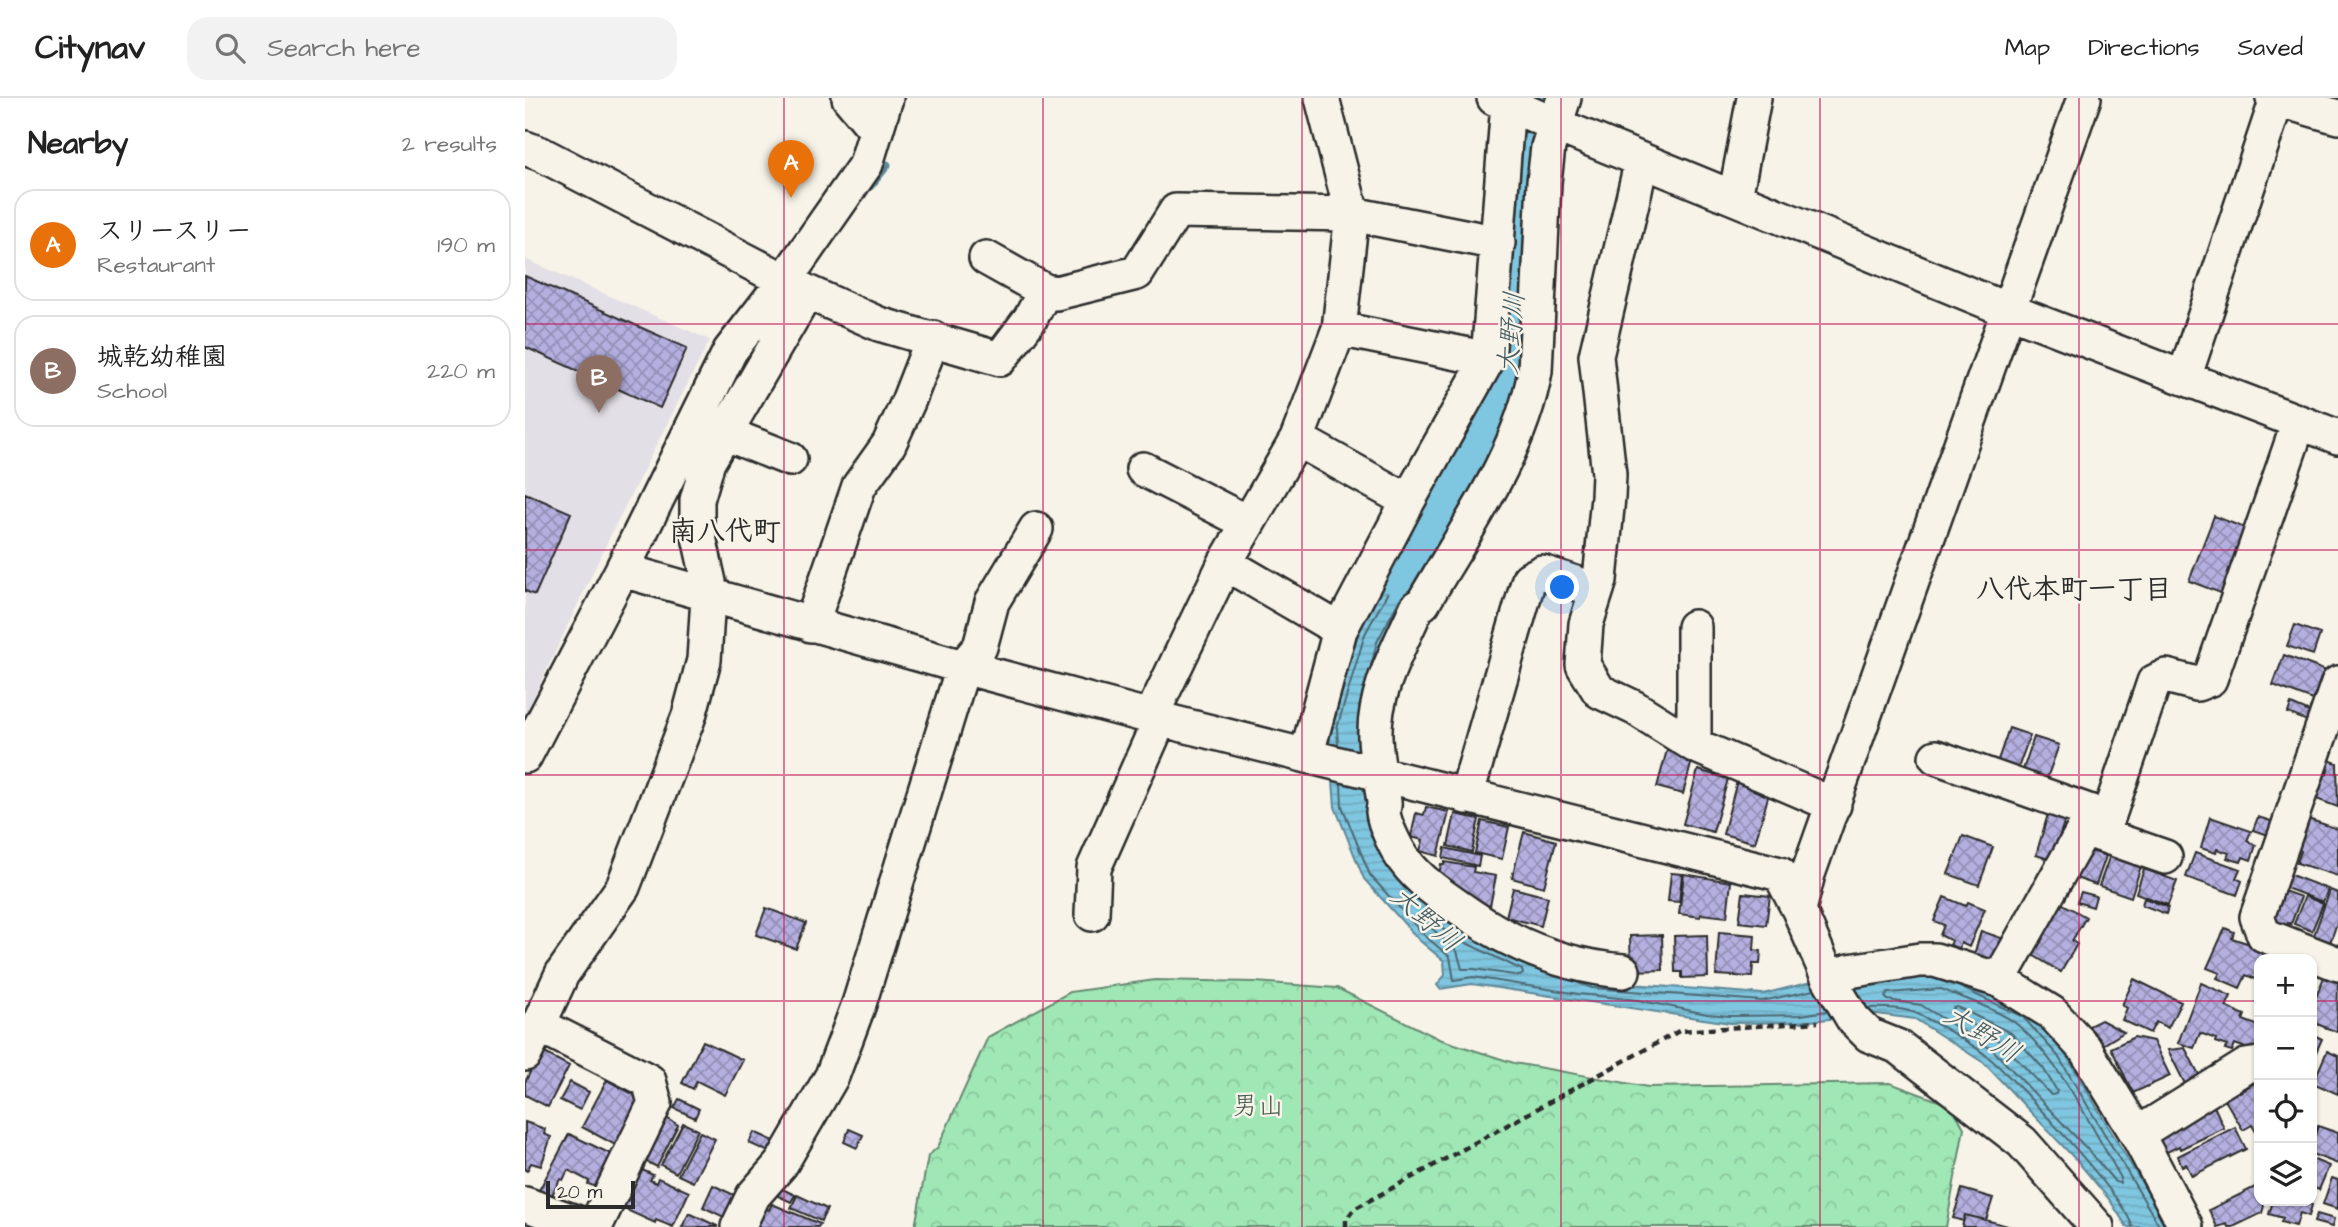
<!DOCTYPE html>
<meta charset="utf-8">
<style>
body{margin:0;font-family:"Architects Daughter","Klee One",sans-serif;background:#f2f2f2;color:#222}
.controls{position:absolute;right:21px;bottom:21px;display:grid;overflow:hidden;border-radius:14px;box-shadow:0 2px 5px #0004}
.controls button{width:63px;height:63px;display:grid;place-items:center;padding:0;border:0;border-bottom:2px solid #e0e0e0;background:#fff;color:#222;font:35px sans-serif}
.scale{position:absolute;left:21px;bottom:18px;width:89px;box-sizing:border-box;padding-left:7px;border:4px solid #2b2b2b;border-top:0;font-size:19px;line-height:24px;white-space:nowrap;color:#2b2b2b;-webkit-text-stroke:5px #f7f3e8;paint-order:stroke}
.you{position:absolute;left:1038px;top:490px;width:24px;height:24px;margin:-18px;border:5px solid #fff;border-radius:50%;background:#1a73e8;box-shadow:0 0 0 10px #1a73e833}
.badge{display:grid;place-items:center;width:46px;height:46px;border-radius:50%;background:#db2777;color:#fff;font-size:23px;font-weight:700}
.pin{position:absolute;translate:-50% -58px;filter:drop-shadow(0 2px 4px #0008)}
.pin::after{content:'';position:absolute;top:37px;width:24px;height:21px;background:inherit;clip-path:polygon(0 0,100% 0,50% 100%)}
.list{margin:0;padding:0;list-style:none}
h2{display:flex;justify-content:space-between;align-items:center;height:91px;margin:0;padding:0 28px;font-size:30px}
h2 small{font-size:23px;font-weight:400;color:#767676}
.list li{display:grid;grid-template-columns:46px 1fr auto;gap:21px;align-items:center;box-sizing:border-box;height:112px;margin:0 14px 14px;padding:0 14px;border:2px solid #e0e0e0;border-radius:21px}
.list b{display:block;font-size:26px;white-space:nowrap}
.list p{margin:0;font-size:23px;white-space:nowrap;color:#767676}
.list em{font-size:23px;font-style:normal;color:#767676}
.icon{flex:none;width:38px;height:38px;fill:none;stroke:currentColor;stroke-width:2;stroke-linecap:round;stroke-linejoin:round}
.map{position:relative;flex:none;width:1813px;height:1129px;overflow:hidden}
header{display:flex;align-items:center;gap:42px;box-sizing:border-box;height:98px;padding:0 35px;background:#fff;border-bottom:2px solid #e0e0e0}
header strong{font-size:33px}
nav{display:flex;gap:38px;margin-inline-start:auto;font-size:24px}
.search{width:490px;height:63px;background:#f2f2f2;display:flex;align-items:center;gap:18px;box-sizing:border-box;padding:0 24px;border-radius:21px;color:#767676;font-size:26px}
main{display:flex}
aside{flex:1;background:#fff}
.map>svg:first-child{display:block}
</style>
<header>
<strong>Citynav</strong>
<div class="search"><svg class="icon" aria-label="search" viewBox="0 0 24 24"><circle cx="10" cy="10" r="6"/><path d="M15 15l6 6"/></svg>Search here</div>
<nav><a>Map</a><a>Directions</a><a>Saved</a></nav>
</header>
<main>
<aside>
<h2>Nearby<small>2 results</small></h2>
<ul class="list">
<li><span class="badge" style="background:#e8710a">A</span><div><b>スリースリー</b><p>Restaurant</p></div><em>190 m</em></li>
<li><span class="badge" style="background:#8d6e63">B</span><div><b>城乾幼稚園</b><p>School</p></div><em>220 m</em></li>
</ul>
</aside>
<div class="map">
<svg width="1813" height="1129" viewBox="0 0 1813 1129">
<defs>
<pattern id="forest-crowns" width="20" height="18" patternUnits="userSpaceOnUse" patternTransform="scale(1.75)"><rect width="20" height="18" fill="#9fe7b5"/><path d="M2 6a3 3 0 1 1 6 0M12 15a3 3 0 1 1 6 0" fill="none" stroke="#89c69c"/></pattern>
<pattern id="water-rules" width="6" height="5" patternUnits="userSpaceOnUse" patternTransform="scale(1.75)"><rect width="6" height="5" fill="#7fc6e0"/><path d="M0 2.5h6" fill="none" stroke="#6eaac0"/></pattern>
<pattern id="building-cross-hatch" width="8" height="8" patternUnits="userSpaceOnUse" patternTransform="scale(1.75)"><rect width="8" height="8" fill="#b5afe0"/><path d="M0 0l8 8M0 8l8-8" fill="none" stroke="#938fb6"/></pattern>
</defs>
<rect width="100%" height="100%" fill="#f7f3e8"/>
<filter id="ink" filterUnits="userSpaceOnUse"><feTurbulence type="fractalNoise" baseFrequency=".0143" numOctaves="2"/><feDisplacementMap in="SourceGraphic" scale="14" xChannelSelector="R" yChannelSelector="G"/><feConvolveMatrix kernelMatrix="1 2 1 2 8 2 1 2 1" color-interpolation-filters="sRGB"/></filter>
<g filter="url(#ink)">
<path fill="#e3dfe6" d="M 0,161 L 185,242 L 89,430 L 0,617 Z"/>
<path fill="url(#forest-crowns)" stroke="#658970" stroke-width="2" d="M 630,882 L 730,884 L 812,890 L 914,941 L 989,965 L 1123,989 L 1365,985 L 1427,1008 L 1439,1030 L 1421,1129 L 390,1129 L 403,1058 L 413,1049 L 463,939 L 545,894 Z"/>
<path fill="url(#water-rules)" stroke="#5d8898" stroke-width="2" d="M 903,407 L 932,409 L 858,547 L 835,638 L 842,716 L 862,752 L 1067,883 L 1238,896 L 1282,885 L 1418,875 L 1503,913 L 1539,954 L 1643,1129 L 1602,1129 L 1584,1101 L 1554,1065 L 1459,965 L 1390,921 L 1352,916 L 1276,924 L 1205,925 L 947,886 L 915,891 L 912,887 L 920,877 L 919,863 L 894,842 L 839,781 L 810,709 L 804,630 L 834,533 Z"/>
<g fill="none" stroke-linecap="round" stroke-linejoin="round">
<path stroke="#4d6973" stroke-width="2" d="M 813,647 L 812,630 L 840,536 L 906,416 L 917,415 L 918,420 L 852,544 L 846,568
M 816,685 L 817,708 L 845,777 L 899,837 L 925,859 L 929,882 L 948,879 L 1054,896 L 1113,902 L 1182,916 L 1205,918 L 1276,917 L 1302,913
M 902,821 L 906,821 L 925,837 L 997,872 L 998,876 L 995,878 L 949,871 L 937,871 L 932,853 L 901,825 Z
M 1051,884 L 1067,890 L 1237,903 L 1289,892
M 1435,889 L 1498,919 L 1533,958 L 1635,1129
M 1416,891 C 1438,900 1477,913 1494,928 C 1537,966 1567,1030 1596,1080 L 1595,1085 L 1590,1084 L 1565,1054 L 1468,952 L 1396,907 L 1363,902 L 1360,899 L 1363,895 Z
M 1432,909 L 1486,935 L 1518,970 L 1532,993 L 1531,996 L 1526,997 L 1477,945 L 1428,914 L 1428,910 Z
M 1343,910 C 1357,909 1382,910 1395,917 C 1416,928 1445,944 1463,959 C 1488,979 1604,1104 1607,1129"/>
<path stroke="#5d8898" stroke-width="9" d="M 345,88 L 362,67"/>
<path stroke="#7fc6e0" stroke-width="54" d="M 879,473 L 972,316 L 988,266 L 991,154 L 1005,27 L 1013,0"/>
</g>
<path fill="url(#building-cross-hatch)" stroke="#2b2b2b" stroke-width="2" d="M 0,178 L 162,250 L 135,310 L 0,249 Z
M 0,395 L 46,415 L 10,497 L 0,493 Z
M 1689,418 L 1725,432 L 1701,497 L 1664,483 Z
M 1770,527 L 1795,536 L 1788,557 L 1762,548 Z
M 1759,557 L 1799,572 L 1788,602 L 1748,587 Z
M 1766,606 L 1785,614 L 1782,623 L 1763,615 Z
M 1484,630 L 1505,637 L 1492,673 L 1472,665 Z
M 1509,639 L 1534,647 L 1521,683 L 1497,675 Z
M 1142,652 L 1168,659 L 1158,696 L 1132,689 Z
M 1798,660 L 1812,665 L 1813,709 L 1786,699 L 1795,673 L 1802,676 L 1803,672 L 1794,669 Z
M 1173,672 L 1203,681 L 1188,734 L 1158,726 Z
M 1212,683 L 1245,692 L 1230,745 L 1198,736 Z
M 901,709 L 924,714 L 913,758 L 895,753 L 898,742 L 886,739 L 891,715 L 899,717 Z
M 930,716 L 954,721 L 947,754 L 923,748 Z
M 1523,716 L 1540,721 L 1527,762 L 1511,757 Z
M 1685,719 L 1726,733 L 1722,743 L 1731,747 L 1726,762 L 1718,759 L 1716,764 L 1702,760 L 1704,755 L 1692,751 L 1691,755 L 1676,750 Z
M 1733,719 L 1752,725 L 1747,738 L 1728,732 Z
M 1777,719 L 1813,731 L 1813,778 L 1772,765 L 1776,753 L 1771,752 Z
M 957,723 L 984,729 L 977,761 L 950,755 Z
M 999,734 L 1031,743 L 1019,789 L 987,780 Z
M 1438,738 L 1468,749 L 1454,787 L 1423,776 Z
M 920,750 L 955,758 L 953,768 L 918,760 Z
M 1557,750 L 1581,758 L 1571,787 L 1548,779 Z
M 1670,755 L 1715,771 L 1711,780 L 1717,783 L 1712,797 L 1661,779 Z
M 1585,757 L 1618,762 L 1606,799 L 1574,788 Z
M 920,764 L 949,769 L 948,774 L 971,778 L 965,808 L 952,806 L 953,802 L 930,798 L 932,787 L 913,783 L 916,766 L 919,767 Z
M 1619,771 L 1652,783 L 1643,807 L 1611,795 Z
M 1758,774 L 1803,791 L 1798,804 L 1753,787 Z
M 1146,775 L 1157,776 L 1154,804 L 1143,803 Z
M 1159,776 L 1206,784 L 1202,819 L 1176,816 L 1175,819 L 1154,816 Z
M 988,790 L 1023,799 L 1016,828 L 981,819 Z
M 1753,791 L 1776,799 L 1766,826 L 1763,825 L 1760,832 L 1742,821 Z
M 1805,792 L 1813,795 L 1813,822 L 1805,845 L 1788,840 Z
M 1556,794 L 1571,798 L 1568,809 L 1552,804 Z
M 1218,795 L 1245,798 L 1241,827 L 1214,824 Z
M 1780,798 L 1798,806 L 1787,833 L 1769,826 Z
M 1419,799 L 1441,808 L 1443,804 L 1460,811 L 1444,849 L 1436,845 L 1434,851 L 1425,847 L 1427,843 L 1415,837 L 1419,827 L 1409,823 Z
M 1619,800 L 1643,809 L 1641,816 L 1617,807 Z
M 1531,802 L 1561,819 L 1547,843 L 1552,846 L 1536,874 L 1501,853 Z
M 241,810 L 281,825 L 271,851 L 231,837 Z
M 1700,830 L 1709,834 L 1707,840 L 1746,853 L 1743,861 L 1734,861 L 1733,882 L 1721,877 L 1715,890 L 1692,880 L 1695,875 L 1682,870 Z
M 1456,833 L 1482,842 L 1472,864 L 1449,857 Z
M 1194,834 L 1230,837 L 1229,852 L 1236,853 L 1235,866 L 1228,866 L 1227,879 L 1191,877 Z
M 1137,837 L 1138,872 L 1106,873 L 1105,838 Z
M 1182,837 L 1183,879 L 1157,880 L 1157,874 L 1150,874 L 1149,838 Z
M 1801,874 L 1813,879 L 1812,934 L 1787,924 L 1787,909 Z
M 1609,881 L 1656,904 L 1643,930 L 1631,924 L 1625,935 L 1597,922 L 1602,910 L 1597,907 Z
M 1676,885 L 1706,898 L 1701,909 L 1720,917 L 1718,922 L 1734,928 L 1734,947 L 1731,954 L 1710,946 L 1707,953 L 1700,951 L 1702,948 L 1690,944 L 1691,941 L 1675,935 L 1669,950 L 1653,945 Z
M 1576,922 L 1599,934 L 1571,951 L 1560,930 Z
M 1787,936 L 1797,941 L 1787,963 Z
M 1609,939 L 1628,943 L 1645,978 L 1608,995 L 1586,950 Z
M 178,943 L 218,962 L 200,997 L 172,983 L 168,991 L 157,985 Z
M 1660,950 L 1678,984 L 1663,992 L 1643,952 Z
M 16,953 L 44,968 L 23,1009 L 0,997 L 0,984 Z
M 1802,953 L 1813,958 L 1813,996 L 1788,985 Z
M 82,982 L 119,1002 L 94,1049 L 57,1029 Z
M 1734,982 L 1734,1039 L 1727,1027 L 1718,1032 L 1697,997 L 1712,989 L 1715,994 Z
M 45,984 L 64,994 L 55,1012 L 35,1002 Z
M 154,1001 L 174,1011 L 170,1020 L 149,1010 Z
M 1689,1008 L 1699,1030 L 1655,1051 L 1654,1048 L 1640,1055 L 1631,1037 Z
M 138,1018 L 153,1027 L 132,1069 L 116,1061 Z
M 0,1024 L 20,1031 L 19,1036 L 26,1039 L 16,1068 L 6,1065 L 2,1073 L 0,1072 Z
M 158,1025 L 173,1032 L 151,1075 L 136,1067 Z
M 1793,1028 L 1813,1035 L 1813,1066 L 1787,1056 L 1787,1046 Z
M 1710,1029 L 1721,1051 L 1667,1078 L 1661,1066 L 1657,1068 L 1653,1058 Z
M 324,1031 L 338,1037 L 332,1050 L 319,1044 Z
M 175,1034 L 190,1041 L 168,1084 L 153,1077 Z
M 229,1034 L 251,1044 L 246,1055 L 224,1045 Z
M 44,1036 L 86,1056 L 79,1071 L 82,1073 L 74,1090 L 63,1086 L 64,1083 L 43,1072 L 38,1082 L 35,1081 L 24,1103 L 12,1096 Z
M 1787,1061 L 1804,1068 L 1794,1092 L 1787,1089 Z
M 113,1070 L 128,1077 L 125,1082 L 131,1085 L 133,1080 L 164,1094 L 148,1129 L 131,1122 L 130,1125 L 95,1109 Z
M 1807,1080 L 1813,1082 L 1813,1111 L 1798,1106 Z
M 188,1087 L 211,1098 L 201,1120 L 178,1109 Z
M 1732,1088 L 1734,1103 L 1740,1104 L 1737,1115 L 1708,1129 L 1703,1129 L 1702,1126 L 1692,1129 L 1684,1112 Z
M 253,1089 L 270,1097 L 266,1104 L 249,1096 Z
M 1437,1091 L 1468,1100 L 1461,1122 L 1440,1117 L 1438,1123 L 1428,1120 Z
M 272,1097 L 302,1111 L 296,1123 L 266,1110 Z
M 1748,1103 L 1783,1103 L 1782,1105 L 1787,1107 L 1784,1118 L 1775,1115 L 1771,1128 L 1756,1124 L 1758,1120 L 1744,1116 Z
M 247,1106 L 295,1126 L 293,1129 L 228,1129 L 236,1108 L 244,1112 Z
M 164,1115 L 192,1128 L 192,1129 L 157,1129 Z
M 1792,1116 L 1809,1121 L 1807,1129 L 1789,1124 Z
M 1440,1117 L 1461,1122 L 1486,1129 L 1437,1129 Z"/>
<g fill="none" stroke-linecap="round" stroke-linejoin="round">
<g stroke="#2b2b2b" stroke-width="38">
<path id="minor" d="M 324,0 L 350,31
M 969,0 L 1031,27 L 1485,213 L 1813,339
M 1039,0 L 1023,49 L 1019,84 L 1010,273 C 996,355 939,434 898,505 L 892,509 C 874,550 848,594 850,640 C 851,662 856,682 859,704 C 860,707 858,710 858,714 C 859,726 872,753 880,763 C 897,786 921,800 945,817 C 991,849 1042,868 1098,873
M 1748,0 L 1813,19
M 0,50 L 16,56 L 282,194 L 354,226 L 475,261 L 505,221 L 520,193
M 1117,62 L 1071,258 L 1084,376 L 1083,399 L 1075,482 L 1061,526 L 1058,567 L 1074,593 L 1110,610 L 1169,647 L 1309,707
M 1210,100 L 1229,0
M 461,160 L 520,193 L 531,195 L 612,175 L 651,113 L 827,116 L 973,145
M 814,231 L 963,261
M 1659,280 L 1752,1
M 179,327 L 265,361
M 772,341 L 883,403
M 618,371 L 723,425
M 700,465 L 815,532
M 97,472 L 438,569 L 630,620 L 1255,776 L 1274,812 L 1303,879 L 1328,921 L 1344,937 L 1374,949 L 1497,1044 L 1572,1129
M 286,527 L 334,388 L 364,346 L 383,304 L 408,240
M 1813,585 L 1732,819 L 1739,837 L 1813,866
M 1169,647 L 1169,529
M 0,658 L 97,472 L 205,253 L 260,182 L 341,66 L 361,0
M 784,658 L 785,644 L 815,532 L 883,403 L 963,261 L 983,5
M 1411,659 L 1583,720
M 941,699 L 1004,481 L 1017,474 L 1071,492
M 1559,731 L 1640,759
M 1274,812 L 1283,776 L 1559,0
M 567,816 L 569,770 L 628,637 L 633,604 L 700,465 L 772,341 L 814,231 L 827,116 L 797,0
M 1303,879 L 1324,873 L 1395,862 L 1410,862 L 1474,882 L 1527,915 L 1560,951 L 1612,1036 L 1661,1129
M 1474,882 L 1559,731 L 1583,720 L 1629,584 L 1641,578 L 1672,586 L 1685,581 L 1774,324
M 14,927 L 124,983 L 130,1005 L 70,1129
M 0,956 L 37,876 L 98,789 L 164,618 L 179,562 L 184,484 L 172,430 L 172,402 L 183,364 L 282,194
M 1612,1036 L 1721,968 L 1734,966
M 0,1106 L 64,1129
M 213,1129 L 228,1098 L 256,1066 L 307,978 L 334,906 L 438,569 L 455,549 L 467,504 L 511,431"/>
</g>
<path stroke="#2b2b2b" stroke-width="4.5" stroke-dasharray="7 5" stroke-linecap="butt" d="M 821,1129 L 821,1122 L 829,1111 L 1154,933 L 1293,924"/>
<use href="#minor" stroke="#f7f3e8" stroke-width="33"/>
</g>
</g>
<path fill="none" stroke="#c2185b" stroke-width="2" stroke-opacity="0.55" d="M 259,0 L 259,1129M 518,0 L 518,1129M 777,0 L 777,1129M 1036,0 L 1036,1129M 1295,0 L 1295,1129M 1554,0 L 1554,1129M 0,226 L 1813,226M 0,452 L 1813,452M 0,677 L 1813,677M 0,903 L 1734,903M 1787,903 L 1813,903"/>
<g text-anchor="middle" stroke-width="5" stroke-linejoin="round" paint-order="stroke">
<g font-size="26" fill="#485a4e" stroke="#f7f3e8">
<text x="733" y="1016">男山</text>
</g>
<g font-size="28" font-style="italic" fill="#445a61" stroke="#f7f3e8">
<text transform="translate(985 235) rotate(-85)" y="10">大野川</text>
<text transform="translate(902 820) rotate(41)" y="10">大野川</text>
<text transform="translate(1458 935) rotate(32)" y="10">大野川</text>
</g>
<g font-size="28" font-weight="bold" fill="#2b2b2b" stroke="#f7f3e8">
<text x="200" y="442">南八代町</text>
<text x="1549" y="500">八代本町一丁目</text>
</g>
</g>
</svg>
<div class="controls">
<button>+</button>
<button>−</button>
<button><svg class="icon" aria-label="locate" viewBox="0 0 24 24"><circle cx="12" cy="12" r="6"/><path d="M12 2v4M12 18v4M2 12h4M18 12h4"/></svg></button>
<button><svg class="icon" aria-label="layers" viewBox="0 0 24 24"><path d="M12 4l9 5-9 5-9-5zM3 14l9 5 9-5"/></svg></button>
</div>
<div class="scale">20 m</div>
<div class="you"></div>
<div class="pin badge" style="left:266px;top:100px;background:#e8710a">A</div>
<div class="pin badge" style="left:74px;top:315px;background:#8d6e63">B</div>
</div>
</main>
